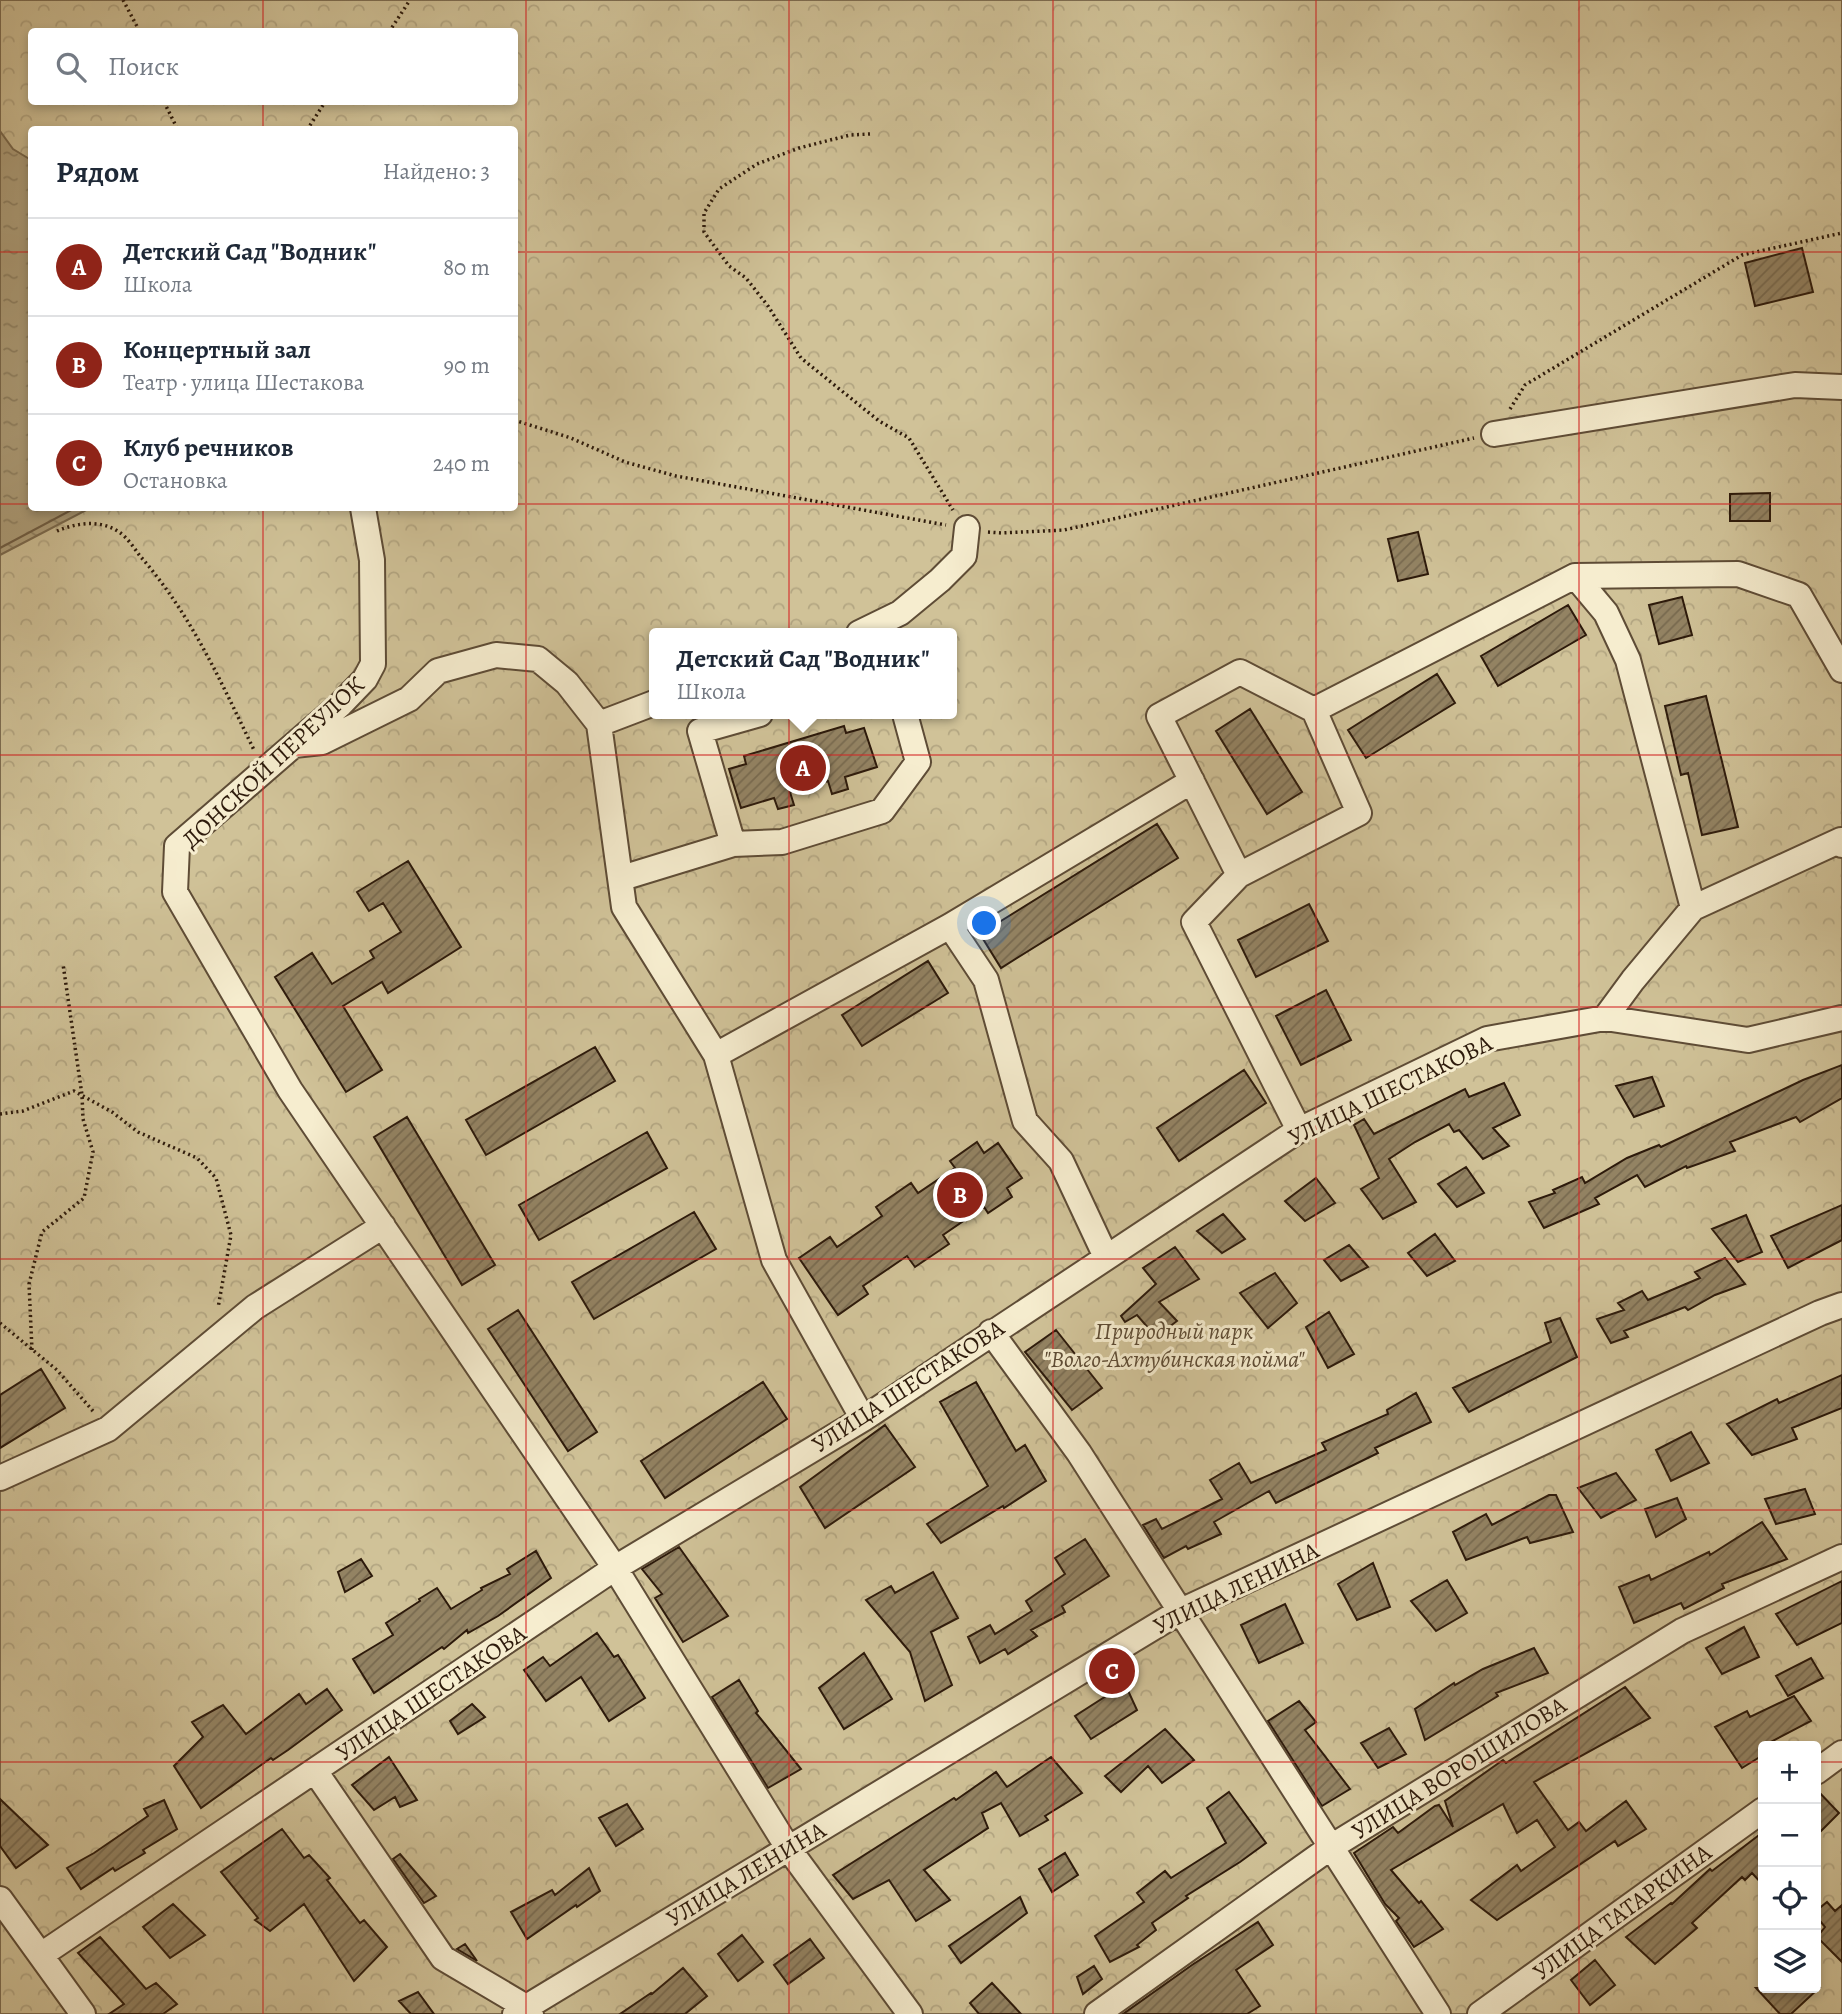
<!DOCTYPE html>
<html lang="ru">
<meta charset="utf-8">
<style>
body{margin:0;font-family:Alegreya,serif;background:#f2f2f3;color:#1f2937}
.controls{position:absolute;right:21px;bottom:21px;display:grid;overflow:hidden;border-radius:7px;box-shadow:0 4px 10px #0003}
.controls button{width:63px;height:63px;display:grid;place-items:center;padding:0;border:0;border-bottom:2px solid #e0e1e3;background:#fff;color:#1f2937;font:35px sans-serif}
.you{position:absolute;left:985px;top:924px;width:24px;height:24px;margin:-18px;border:5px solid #fff;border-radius:50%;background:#1a73e8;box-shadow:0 0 0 10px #1a73e833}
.badge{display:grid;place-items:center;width:46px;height:46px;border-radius:50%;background:#8f2418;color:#fff;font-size:23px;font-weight:700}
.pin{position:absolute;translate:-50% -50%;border:4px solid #fff;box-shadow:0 2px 7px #0006}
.popup{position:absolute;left:649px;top:628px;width:308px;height:91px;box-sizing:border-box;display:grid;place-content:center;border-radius:7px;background:#fff;filter:drop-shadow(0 2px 5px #0005);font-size:23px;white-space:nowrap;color:#747a83}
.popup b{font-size:26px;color:#1f2937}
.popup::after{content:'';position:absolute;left:50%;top:100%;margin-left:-14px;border:14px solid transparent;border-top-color:#fff}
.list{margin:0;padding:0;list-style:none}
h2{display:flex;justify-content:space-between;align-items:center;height:91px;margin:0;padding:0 28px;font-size:30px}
h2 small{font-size:23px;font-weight:400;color:#747a83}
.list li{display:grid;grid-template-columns:46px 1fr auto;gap:21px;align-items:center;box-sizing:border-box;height:98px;padding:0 28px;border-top:2px solid #e0e1e3}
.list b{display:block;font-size:26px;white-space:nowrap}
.list p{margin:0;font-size:23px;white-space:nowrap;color:#747a83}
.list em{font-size:23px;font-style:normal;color:#747a83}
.icon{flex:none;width:38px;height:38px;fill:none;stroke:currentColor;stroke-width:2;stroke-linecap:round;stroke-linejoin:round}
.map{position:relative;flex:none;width:1842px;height:2014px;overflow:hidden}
.search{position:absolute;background:#fff;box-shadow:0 4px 10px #0003;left:28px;top:28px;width:490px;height:77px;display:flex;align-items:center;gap:18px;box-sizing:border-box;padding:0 24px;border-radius:7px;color:#747a83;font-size:26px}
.panel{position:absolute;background:#fff;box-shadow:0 4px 10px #0003;left:28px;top:126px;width:490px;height:385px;border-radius:7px}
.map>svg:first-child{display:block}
</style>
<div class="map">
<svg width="1842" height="2014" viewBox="0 0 1842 2014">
<defs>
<pattern id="park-crowns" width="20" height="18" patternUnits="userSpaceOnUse" patternTransform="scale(1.75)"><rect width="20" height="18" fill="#d0c298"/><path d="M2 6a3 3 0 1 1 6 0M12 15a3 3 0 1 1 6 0" fill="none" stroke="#b3a682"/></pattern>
<pattern id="water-ripples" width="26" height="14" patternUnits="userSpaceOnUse" patternTransform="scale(1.75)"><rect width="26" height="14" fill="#ae9f7b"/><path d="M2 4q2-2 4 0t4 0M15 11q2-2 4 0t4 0" fill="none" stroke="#8e8163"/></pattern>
<pattern id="building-hatch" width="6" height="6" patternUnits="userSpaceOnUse" patternTransform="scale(1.75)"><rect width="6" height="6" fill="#938363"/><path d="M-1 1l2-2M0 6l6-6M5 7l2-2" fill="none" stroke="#786a50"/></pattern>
</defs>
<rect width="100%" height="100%" fill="#f1e4b5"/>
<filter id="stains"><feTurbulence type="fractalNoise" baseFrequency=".00286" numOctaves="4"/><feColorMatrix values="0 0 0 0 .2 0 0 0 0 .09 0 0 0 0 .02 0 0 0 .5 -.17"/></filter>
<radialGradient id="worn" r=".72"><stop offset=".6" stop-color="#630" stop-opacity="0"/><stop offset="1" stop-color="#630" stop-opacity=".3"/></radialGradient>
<path fill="url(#park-crowns)" stroke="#7e6e52" stroke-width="2" fill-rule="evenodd" d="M 0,0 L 1842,0 L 1842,2014 L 0,2014 ZM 32,32 L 514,32 L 514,102 L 32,102 ZM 32,130 L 514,130 L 514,508 L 32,508 ZM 654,633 L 952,633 L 952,714 L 654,714 ZM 1763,1746 L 1816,1746 L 1816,1988 L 1763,1988 Z"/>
<path fill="url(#water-ripples)" stroke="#7a6a4e" stroke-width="2" d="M 0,131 L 13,149 L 31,160 L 32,508 L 90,508 L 0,555 Z"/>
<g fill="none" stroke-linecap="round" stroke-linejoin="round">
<path stroke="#6e5c43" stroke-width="2" d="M 0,548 L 75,508"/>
</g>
<path fill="url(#building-hatch)" stroke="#2d1a0b" stroke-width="2" d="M 1802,248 L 1813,292 L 1755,306 L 1745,263 Z
M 1770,493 L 1770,521 L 1730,521 L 1730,494 Z
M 1418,532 L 1428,574 L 1398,581 L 1388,539 Z
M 1682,597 L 1692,635 L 1659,644 L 1649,605 Z
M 1568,605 L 1586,635 L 1498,686 L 1481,656 Z
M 1437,674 L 1455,703 L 1366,758 L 1348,730 Z
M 1706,696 L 1738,827 L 1702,835 L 1688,773 L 1681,775 L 1665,706 Z
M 1250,709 L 1302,792 L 1267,814 L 1216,731 Z
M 844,726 L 846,733 L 864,728 L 877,767 L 845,777 L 848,789 L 832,794 L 828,781 L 790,792 L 794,805 L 778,809 L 774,798 L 741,808 L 729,769 L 746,764 L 744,756 Z
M 1157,824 L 1178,858 L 1001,968 L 980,934 Z
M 408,861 L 461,947 L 388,993 L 382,982 L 343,1006 L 382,1070 L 346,1092 L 275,977 L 312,953 L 332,984 L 374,958 L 370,951 L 401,932 L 383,903 L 369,911 L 357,892 Z
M 1309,904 L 1328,941 L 1256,977 L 1238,940 Z
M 928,961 L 948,993 L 862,1046 L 842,1015 Z
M 1326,990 L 1351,1040 L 1301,1065 L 1276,1016 Z
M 595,1047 L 615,1081 L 486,1155 L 466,1120 Z
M 1842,1065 L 1842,1098 L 1800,1122 L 1796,1117 L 1730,1142 L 1735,1151 L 1687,1168 L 1686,1166 L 1645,1187 L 1637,1175 L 1595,1198 L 1599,1204 L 1544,1228 L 1529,1202 L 1555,1193 L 1553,1190 L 1582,1177 L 1585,1183 L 1627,1158 L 1659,1145 L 1661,1147 L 1803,1080 Z
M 1244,1070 L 1266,1103 L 1179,1161 L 1157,1128 Z
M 1652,1077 L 1664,1106 L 1634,1117 L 1616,1086 Z
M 1504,1083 L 1520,1115 L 1493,1128 L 1509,1146 L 1483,1159 L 1459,1130 L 1454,1132 L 1449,1124 L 1415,1142 L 1389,1159 L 1416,1202 L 1383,1219 L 1361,1189 L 1379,1178 L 1354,1125 L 1364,1119 L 1374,1134 L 1465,1089 L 1469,1097 Z
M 407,1117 L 495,1265 L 462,1285 L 374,1137 Z
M 647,1132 L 667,1168 L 539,1240 L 519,1205 Z
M 977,1142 L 984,1153 L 998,1143 L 1022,1178 L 1007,1188 L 1012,1197 L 988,1213 L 984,1207 L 943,1235 L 949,1244 L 915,1267 L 907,1256 L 863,1286 L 868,1294 L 838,1315 L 799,1258 L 830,1237 L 837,1247 L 882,1216 L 876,1207 L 911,1183 L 918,1193 L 955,1168 L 950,1161 Z
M 1466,1167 L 1484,1193 L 1457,1207 L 1438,1184 Z
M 1316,1178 L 1335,1203 L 1305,1221 L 1285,1201 Z
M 1842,1205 L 1842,1240 L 1788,1268 L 1771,1236 Z
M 694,1212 L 716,1249 L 594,1319 L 572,1282 Z
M 1223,1214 L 1245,1239 L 1222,1253 L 1197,1231 Z
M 1746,1215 L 1762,1252 L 1738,1262 L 1712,1229 Z
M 1435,1234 L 1455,1261 L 1427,1276 L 1408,1253 Z
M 1349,1245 L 1368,1267 L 1341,1281 L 1324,1260 Z
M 1175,1247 L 1199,1279 L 1159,1302 L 1177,1321 L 1156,1337 L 1137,1315 L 1125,1322 L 1121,1316 L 1156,1284 L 1143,1268 Z
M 1725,1258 L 1745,1284 L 1715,1295 L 1688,1310 L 1685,1307 L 1624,1331 L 1628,1337 L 1611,1343 L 1597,1319 L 1624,1310 L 1618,1303 L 1642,1291 L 1648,1300 L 1700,1278 L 1695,1272 Z
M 1275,1273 L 1297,1303 L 1268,1328 L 1240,1293 Z
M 518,1310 L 597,1432 L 568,1451 L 488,1329 Z
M 1329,1312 L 1354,1354 L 1328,1368 L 1306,1327 Z
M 1560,1318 L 1577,1357 L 1469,1412 L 1453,1388 L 1551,1342 L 1545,1323 Z
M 1056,1330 L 1102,1388 L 1072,1410 L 1025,1352 Z
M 41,1369 L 65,1408 L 0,1448 L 0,1395 Z
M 1842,1375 L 1842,1408 L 1792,1428 L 1797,1439 L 1752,1455 L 1727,1424 L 1777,1399 L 1779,1403 Z
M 763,1382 L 787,1419 L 665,1498 L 641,1461 Z
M 976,1382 L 1016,1451 L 1025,1445 L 1046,1481 L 1004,1508 L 1003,1506 L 941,1543 L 927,1524 L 988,1486 L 940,1402 Z
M 1416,1393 L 1431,1422 L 1375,1448 L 1378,1453 L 1276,1503 L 1269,1491 L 1214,1522 L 1221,1534 L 1188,1549 L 1186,1546 L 1164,1558 L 1143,1525 L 1156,1519 L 1162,1529 L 1222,1499 L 1210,1480 L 1239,1463 L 1251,1483 L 1326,1450 L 1322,1443 L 1388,1414 L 1387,1410 Z
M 885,1425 L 915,1467 L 825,1528 L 800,1487 Z
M 1691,1432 L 1709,1463 L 1671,1481 L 1656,1450 Z
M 1616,1473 L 1636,1500 L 1601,1518 L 1578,1488 Z
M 1805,1489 L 1815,1514 L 1776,1524 L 1765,1499 Z
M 1549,1495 L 1556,1495 L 1573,1532 L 1530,1543 L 1527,1537 L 1466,1560 L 1453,1532 L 1486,1514 L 1492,1525 Z
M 1677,1498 L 1686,1519 L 1656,1537 L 1645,1509 Z
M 1762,1522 L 1787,1559 L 1722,1584 L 1724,1588 L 1684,1609 L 1681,1603 L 1634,1623 L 1619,1587 L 1649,1575 L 1651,1580 L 1709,1552 L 1710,1555 Z
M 1085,1539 L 1109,1576 L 1062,1606 L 1065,1612 L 1031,1630 L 1037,1636 L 1008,1654 L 1005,1649 L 980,1663 L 968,1637 L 990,1625 L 995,1634 L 1032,1611 L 1026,1601 L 1065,1574 L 1055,1558 Z
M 679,1547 L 728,1616 L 683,1642 L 655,1598 L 662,1594 L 642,1569 Z
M 536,1551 L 551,1578 L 498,1616 L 468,1633 L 467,1630 L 444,1649 L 442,1647 L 374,1693 L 353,1659 L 393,1635 L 386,1623 L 420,1601 L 419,1599 L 437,1588 L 451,1609 L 482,1590 L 481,1588 L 510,1574 L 507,1569 Z
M 361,1559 L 372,1576 L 345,1592 L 338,1572 Z
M 1373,1563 L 1390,1607 L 1357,1620 L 1338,1584 Z
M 933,1572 L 958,1618 L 931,1632 L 952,1685 L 925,1701 L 910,1652 L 866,1600 L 891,1586 L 895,1593 Z
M 1447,1580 L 1467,1613 L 1436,1631 L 1411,1601 Z
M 1842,1581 L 1842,1623 L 1797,1645 L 1776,1614 Z
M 1285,1604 L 1303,1643 L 1259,1663 L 1241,1625 Z
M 1744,1627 L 1759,1657 L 1722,1674 L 1706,1648 Z
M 597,1633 L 614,1657 L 618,1655 L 645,1698 L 609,1721 L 581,1677 L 546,1701 L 524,1670 L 543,1657 L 550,1666 Z
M 1534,1648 L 1548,1673 L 1496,1693 L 1498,1696 L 1425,1740 L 1415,1709 L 1454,1683 L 1455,1685 L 1483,1669 Z
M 864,1653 L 892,1699 L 844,1729 L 819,1688 Z
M 1811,1658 L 1823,1678 L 1788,1696 L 1776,1676 Z
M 739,1680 L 758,1711 L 756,1713 L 801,1769 L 768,1788 L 712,1697 Z
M 1125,1684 L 1137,1710 L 1091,1739 L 1075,1716 Z
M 1625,1687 L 1650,1718 L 1534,1782 L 1568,1830 L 1579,1822 L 1586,1831 L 1626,1801 L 1646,1829 L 1618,1846 L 1615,1841 L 1497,1920 L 1471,1900 L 1517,1865 L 1521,1871 L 1555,1847 L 1537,1820 L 1517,1833 L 1503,1804 L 1391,1870 L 1419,1903 L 1421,1901 L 1443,1929 L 1414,1947 L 1396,1921 L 1399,1918 L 1385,1904 L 1354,1853 L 1393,1827 L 1398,1833 L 1435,1806 L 1439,1805 L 1453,1827 L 1445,1801 L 1503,1760 L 1506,1763 Z
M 327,1689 L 342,1710 L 288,1750 L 273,1760 L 271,1758 L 201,1808 L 174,1766 L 203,1737 L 192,1722 L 223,1705 L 246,1734 L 299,1694 L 306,1704 Z
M 1794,1696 L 1811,1721 L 1763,1746 L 1763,1755 L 1742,1768 L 1715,1727 L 1747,1711 L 1750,1717 Z
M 1299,1701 L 1316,1722 L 1305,1730 L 1350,1789 L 1322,1806 L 1268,1721 Z
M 472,1704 L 485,1717 L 458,1734 L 450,1721 Z
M 1389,1728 L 1406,1754 L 1378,1768 L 1361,1743 Z
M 1165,1729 L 1194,1760 L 1162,1783 L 1148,1766 L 1121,1792 L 1105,1776 Z
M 389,1757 L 417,1800 L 400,1807 L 395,1797 L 374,1810 L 352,1785 Z
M 1051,1757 L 1082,1793 L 1045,1816 L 1048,1820 L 1020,1836 L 1001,1803 L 982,1813 L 988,1828 L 924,1870 L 950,1900 L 916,1921 L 889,1880 L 853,1899 L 833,1875 L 954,1798 L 956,1800 L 996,1772 L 1007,1787 Z
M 1816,1789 L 1839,1813 L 1816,1836 Z
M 1229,1792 L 1266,1843 L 1240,1862 L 1186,1896 L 1188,1898 L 1152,1923 L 1156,1930 L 1137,1945 L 1139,1947 L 1110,1962 L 1095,1936 L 1144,1902 L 1137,1893 L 1165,1871 L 1171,1878 L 1226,1843 L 1207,1808 Z
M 0,1799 L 48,1845 L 16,1868 L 0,1846 Z
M 164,1800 L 177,1829 L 143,1850 L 145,1853 L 115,1871 L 113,1868 L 81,1889 L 67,1868 L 94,1853 L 148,1816 L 144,1809 Z
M 627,1804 L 643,1829 L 616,1846 L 599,1818 Z
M 282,1829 L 304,1858 L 309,1855 L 330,1878 L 327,1880 L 360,1923 L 364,1920 L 387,1947 L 354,1981 L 304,1904 L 270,1931 L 255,1920 L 258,1918 L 221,1872 Z
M 1763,1832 L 1763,1885 L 1752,1873 L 1745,1880 L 1742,1877 L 1692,1923 L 1697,1928 L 1655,1964 L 1626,1937 L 1671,1903 L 1672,1904 L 1710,1869 L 1712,1871 Z
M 1065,1853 L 1078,1875 L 1052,1892 L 1039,1869 Z
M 400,1854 L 436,1896 L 424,1903 L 393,1859 Z
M 589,1868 L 600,1891 L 577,1907 L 576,1905 L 527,1939 L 511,1912 L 552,1890 L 555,1895 Z
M 1020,1897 L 1027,1913 L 961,1963 L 949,1946 Z
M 1827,1902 L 1835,1911 L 1842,1905 L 1842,1962 L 1817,1937 L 1825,1927 L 1816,1916 L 1816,1911 Z
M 173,1904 L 205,1935 L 170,1958 L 143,1927 Z
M 1258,1922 L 1273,1945 L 1236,1970 L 1260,2006 L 1247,2014 L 1123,2014 L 1192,1965 Z
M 742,1935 L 763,1962 L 738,1981 L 718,1954 Z
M 100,1937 L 146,1989 L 156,1983 L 177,2004 L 163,2014 L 109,2014 L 124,2004 L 78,1953 Z
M 810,1939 L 824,1958 L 788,1984 L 774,1965 Z
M 465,1944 L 477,1961 L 457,1949 Z
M 1595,1960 L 1615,1985 L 1590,2005 L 1571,1980 Z
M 1094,1966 L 1102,1979 L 1083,1994 L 1077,1977 Z
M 683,1968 L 707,1996 L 685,2014 L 620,2014 L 651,1993 L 652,1994 Z
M 992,1983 L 1021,2014 L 979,2014 L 970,2003 Z
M 1756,1988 L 1819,1988 L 1791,2014 L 1780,2014 Z
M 418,1992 L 434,2014 L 411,2014 L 399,2001 Z"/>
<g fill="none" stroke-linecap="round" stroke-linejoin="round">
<g stroke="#5e4c36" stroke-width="28">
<path id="minor" d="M 1494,434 L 1795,385 L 1842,387
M 363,508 L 372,560 L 373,664 L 365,679 L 340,705 L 177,846 L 175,892 L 290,1090 L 615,1568 L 788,1848 L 910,2014
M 1575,576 L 1738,574 L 1799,595 L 1842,670
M 859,633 L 900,613 L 940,580 L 964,556 L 967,528
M 1314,710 L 1575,576 L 1606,613 L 1628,660 L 1693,908 L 1633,980 L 1605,1018
M 599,724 L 654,703
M 294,745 L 322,742 L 409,699 L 438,671 L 496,655 L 538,659 L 567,683 L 599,724 L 624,907 L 716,1055 L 774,1260 L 863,1419
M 733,844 L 700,731 L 760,714
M 1239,875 L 1359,813 L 1314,710 L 1240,672 L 1159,716 L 1239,875 L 1194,922 L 1299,1130
M 622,878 L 733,844 L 782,842 L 882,811 L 918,762 L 905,714
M 1693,908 L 1841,840 L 1842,845
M 950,926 L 986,980 L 1025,1121 L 1061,1161 L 1106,1257
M 716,1055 L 950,926 L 1192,781
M 991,1332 L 1079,1453 L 1438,2014
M 0,1478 L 108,1429 L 255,1307 L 383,1226
M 315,1771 L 443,1958 L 526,2007 L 531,2014
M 1816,1772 L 1842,1753
M 0,1899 L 83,2014
M 41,1955 L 615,1568 L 863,1419 L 1299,1130 L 1487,1039 L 1605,1018 L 1748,1040 L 1842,1018
M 515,2014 L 1179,1612 L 1820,1313 L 1842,1305
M 1097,2014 L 1331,1847 L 1682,1631 L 1842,1557
M 1480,2014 L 1763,1810"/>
</g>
<path stroke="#2d1a0b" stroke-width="3.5" stroke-dasharray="2 3.5" stroke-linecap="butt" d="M 123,0 L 140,32
M 389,32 L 410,0
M 164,102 L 178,130
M 307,130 L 325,102
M 870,134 L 850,135 L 799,148 L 757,164 L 719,189 L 704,213 L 704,232 L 729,266 L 746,278 L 768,306 L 801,358 L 879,421 L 909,438 L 953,510
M 1510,409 L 1525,385 L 1742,255 L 1842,233
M 514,420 L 571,438 L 625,462 L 676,476 L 946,525
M 57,531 C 76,523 100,519 119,532 C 127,537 134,548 140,556 C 191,614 221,682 254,750
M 988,532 L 1001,533 L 1064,530 L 1474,438
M 0,1114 L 23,1111 L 74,1091 L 112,1112 L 138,1132 L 197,1158 L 216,1178 L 231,1235 L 218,1308
M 0,1323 L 57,1370 L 93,1411
M 32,1350 L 29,1284 L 42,1232 L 84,1198 L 93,1152 L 83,1119 L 82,1095 L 63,964"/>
<use href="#minor" stroke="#f6edcf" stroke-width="24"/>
</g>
<path fill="none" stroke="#d62828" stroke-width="2" stroke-opacity="0.55" d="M 263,0 L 263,32M 526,0 L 526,2014M 789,0 L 789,2014M 1053,0 L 1053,2014M 1316,0 L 1316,2014M 1579,0 L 1579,2014M 263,102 L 263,130M 0,252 L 32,252M 514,252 L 1842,252M 0,504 L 32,504M 514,504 L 1842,504M 263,508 L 263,2014M 0,755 L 1842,755M 0,1007 L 1842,1007M 0,1259 L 1842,1259M 0,1510 L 1842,1510M 0,1762 L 1763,1762M 1816,1762 L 1842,1762"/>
<g text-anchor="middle" stroke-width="6" stroke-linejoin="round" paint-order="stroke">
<g font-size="24" fill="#2d1a0b" stroke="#f6edcf">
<text transform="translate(273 762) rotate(-43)" y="8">ДОНСКОЙ ПЕРЕУЛОК</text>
<text transform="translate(1390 1090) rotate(-26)" y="8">УЛИЦА ШЕСТАКОВА</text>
<text transform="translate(908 1386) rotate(-33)" y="8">УЛИЦА ШЕСТАКОВА</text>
<text transform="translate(1236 1588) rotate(-26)" y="8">УЛИЦА ЛЕНИНА</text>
<text transform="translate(431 1693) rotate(-34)" y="8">УЛИЦА ШЕСТАКОВА</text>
<text transform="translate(1459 1768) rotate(-32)" y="8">УЛИЦА ВОРОШИЛОВА</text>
<text transform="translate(746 1874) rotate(-31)" y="8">УЛИЦА ЛЕНИНА</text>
<text transform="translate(1622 1912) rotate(-36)" y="8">УЛИЦА ТАТАРКИНА</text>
</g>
<g font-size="24" font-style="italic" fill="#5e4c35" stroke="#f6edcf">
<text x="1174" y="1339">Природный парк<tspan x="1174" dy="28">"Волго-Ахтубинская пойма"</tspan></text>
</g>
</g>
<rect width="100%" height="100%" filter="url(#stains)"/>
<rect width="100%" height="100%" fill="url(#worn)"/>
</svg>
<div class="controls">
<button>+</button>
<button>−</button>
<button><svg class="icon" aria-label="locate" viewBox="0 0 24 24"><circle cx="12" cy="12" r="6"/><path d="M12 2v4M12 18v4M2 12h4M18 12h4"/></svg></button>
<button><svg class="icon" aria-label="layers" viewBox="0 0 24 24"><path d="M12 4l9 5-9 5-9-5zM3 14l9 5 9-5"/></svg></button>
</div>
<div class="you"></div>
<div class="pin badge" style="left:803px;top:768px">A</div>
<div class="popup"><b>Детский Сад &quot;Водник&quot;</b>Школа</div>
<div class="pin badge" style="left:960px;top:1195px">B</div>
<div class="pin badge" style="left:1112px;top:1671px">C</div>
<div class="search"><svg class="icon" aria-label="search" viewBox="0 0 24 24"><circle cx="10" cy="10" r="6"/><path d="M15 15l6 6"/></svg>Поиск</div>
<section class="panel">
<h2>Рядом<small>Найдено: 3</small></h2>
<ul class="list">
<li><span class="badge">A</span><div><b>Детский Сад &quot;Водник&quot;</b><p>Школа</p></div><em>80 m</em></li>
<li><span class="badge">B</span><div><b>Концертный зал</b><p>Театр · улица Шестакова</p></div><em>90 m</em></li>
<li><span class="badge">C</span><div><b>Клуб речников</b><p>Остановка</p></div><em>240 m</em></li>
</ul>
</section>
</div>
